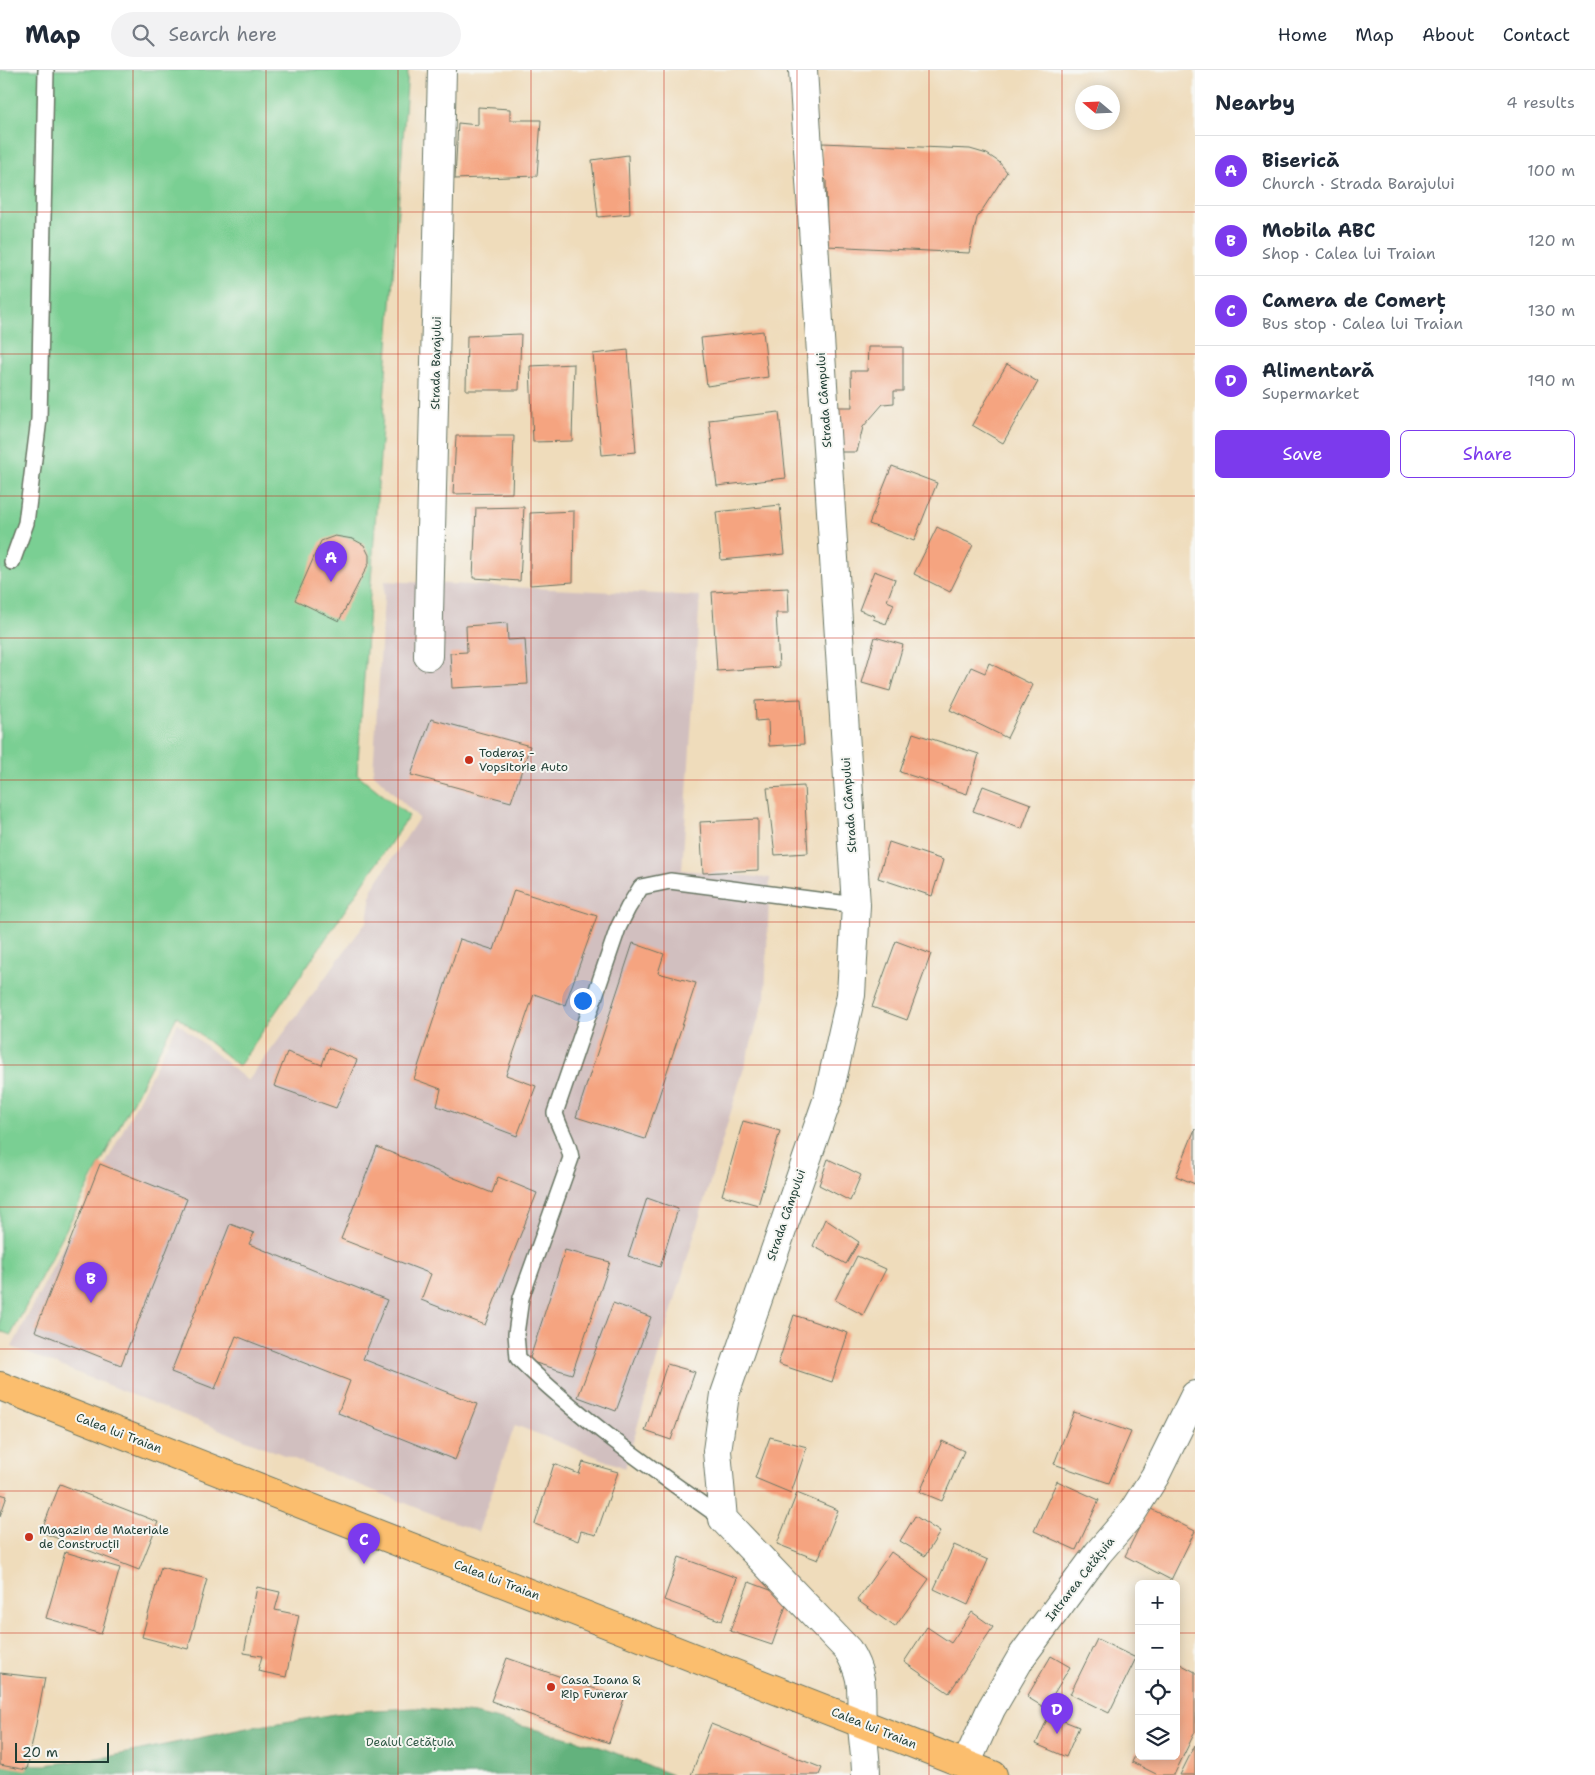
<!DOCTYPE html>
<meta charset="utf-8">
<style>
body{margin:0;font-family:"Shantell Sans",sans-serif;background:#f2f2f3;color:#1f2937}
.controls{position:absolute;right:15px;bottom:15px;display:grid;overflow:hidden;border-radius:8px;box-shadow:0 2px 12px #0003}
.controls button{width:45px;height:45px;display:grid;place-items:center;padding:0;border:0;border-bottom:1px solid #e0e1e3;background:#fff;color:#1f2937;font:25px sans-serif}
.compass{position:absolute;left:1075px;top:15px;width:45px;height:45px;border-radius:50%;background:#fff;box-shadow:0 2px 12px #0003;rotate:289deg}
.scale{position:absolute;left:15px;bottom:12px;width:94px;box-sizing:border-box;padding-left:5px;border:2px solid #1f3d34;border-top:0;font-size:14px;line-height:18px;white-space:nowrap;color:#1f3d34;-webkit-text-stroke:4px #f6f6f2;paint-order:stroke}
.you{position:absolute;left:582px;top:930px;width:18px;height:18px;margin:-12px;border:4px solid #fff;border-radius:50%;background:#1a73e8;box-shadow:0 0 0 8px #1a73e833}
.badge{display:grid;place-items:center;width:32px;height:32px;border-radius:50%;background:#7c3aed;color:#fff;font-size:16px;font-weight:700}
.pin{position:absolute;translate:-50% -41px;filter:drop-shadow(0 1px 2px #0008)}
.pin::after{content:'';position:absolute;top:26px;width:18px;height:15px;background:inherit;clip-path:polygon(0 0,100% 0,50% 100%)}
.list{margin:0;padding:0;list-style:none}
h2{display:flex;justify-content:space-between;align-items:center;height:65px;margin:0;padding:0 20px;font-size:21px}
h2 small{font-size:16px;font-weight:400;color:#747a83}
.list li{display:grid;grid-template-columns:32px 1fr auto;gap:15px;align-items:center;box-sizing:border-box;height:70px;padding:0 20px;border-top:1px solid #e0e1e3}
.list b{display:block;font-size:19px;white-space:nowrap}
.list p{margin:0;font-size:16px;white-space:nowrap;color:#747a83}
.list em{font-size:16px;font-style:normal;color:#747a83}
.actions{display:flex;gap:10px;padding:15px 20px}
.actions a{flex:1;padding:11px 0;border:1px solid #7c3aed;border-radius:8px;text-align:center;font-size:18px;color:#7c3aed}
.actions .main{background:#7c3aed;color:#fff}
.icon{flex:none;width:28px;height:28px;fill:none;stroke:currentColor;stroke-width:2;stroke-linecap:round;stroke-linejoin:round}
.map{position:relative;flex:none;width:1195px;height:1705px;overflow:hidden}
header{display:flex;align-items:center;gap:30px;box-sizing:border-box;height:70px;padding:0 25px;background:#fff;border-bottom:1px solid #e0e1e3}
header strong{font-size:24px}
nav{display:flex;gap:28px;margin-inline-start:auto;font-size:18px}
.search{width:350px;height:45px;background:#f2f2f3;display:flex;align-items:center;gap:12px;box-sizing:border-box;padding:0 18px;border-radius:28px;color:#747a83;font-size:19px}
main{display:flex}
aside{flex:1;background:#fff}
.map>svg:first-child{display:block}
</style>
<header>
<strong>Map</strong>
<div class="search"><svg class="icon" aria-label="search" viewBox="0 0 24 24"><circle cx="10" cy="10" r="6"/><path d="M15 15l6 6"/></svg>Search here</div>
<nav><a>Home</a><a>Map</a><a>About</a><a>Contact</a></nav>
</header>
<main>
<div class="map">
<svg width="1195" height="1705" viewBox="0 0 1195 1705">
<rect width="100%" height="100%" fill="#f6f6f2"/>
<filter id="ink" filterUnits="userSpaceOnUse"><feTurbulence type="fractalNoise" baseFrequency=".02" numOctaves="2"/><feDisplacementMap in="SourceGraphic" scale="10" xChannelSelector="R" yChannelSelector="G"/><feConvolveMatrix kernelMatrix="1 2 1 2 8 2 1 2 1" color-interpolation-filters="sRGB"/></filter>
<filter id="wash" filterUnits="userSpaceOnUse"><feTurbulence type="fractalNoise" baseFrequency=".0096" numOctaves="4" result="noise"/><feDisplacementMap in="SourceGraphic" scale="20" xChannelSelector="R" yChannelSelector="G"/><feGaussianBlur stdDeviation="1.12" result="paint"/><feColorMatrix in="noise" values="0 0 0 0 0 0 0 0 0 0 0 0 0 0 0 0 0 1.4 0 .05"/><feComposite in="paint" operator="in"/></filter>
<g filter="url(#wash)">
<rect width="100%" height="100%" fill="#efdcbb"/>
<path fill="#d1bfbf" d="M 385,511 L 700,526 L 682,800 L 770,808 L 765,927 L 625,1398 L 515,1355 L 478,1462 L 12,1277 L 178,953 L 248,1011 L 367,851 L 372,819 L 419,748 L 373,703 Z"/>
<path fill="#7acf93" stroke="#4c8664" d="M 0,0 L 408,0 L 357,704 L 409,746 L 239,996 L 177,946 L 11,1265 L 0,1261 Z"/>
<path fill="#63b27d" stroke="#417858" d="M 415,1638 L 475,1644 L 592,1674 L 672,1705 L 0,1705 L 0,1694 L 45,1695 L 107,1687 L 247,1658 L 355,1641 Z"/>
<g id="blocks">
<path fill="#f5a480" d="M 478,37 L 510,39 L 510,50 L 541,50 L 537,106 L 455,109 L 458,53 L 478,55 Z
M 822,73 L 970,79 L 987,84 L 999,92 L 1007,102 L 977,148 L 969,183 L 827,176 L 826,110 L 821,105 Z
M 628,85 L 630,144 L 598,147 L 592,90 Z
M 763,261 L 768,307 L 707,316 L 701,268 Z
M 521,264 L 519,320 L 466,320 L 467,266 Z
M 868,277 L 903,277 L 903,321 L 894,321 L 894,333 L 883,334 L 863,357 L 857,382 L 841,382 L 836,337 L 852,337 L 851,301 L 867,301 Z
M 628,280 L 636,382 L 602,385 L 593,284 Z
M 574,294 L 572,371 L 533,372 L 530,296 Z
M 1007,294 L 1038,312 L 1003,373 L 972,355 Z
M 779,342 L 786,408 L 717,416 L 709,350 Z
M 456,366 L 514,366 L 512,423 L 453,424 Z
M 892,396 L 937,413 L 914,471 L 869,454 Z
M 780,435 L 785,484 L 721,490 L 716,442 Z
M 524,437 L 520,511 L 473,508 L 476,438 Z
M 574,441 L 573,512 L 530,515 L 530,443 Z
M 937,457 L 973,475 L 950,522 L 914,504 Z
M 335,466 L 353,469 L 364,475 L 369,485 L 369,493 L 339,551 L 295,530 L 321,471 Z
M 874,501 L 895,509 L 887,531 L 894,534 L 886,554 L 873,549 L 875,546 L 859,540 Z
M 788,518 L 789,543 L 776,543 L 779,597 L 717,601 L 712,522 Z
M 507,553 L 508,570 L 525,569 L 528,614 L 452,618 L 450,583 L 467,582 L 466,556 Z
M 875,567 L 903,575 L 890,621 L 862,613 Z
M 989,593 L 1033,615 L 1007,668 L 950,640 L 971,597 L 985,603 Z
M 801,629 L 804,674 L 769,676 L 768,650 L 756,651 L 755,631 Z
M 431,649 L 530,676 L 511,732 L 411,705 Z
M 913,663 L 979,684 L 967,724 L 900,702 Z
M 804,716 L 808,783 L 775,785 L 767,718 Z
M 983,716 L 1031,734 L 1022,759 L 973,741 Z
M 758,749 L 758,800 L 703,803 L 700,752 Z
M 889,772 L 943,790 L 932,826 L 878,808 Z
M 514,820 L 597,846 L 565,935 L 534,924 L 506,1005 L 536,1016 L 517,1066 L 437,1036 L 441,1019 L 414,1009 L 460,869 L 494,880 Z
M 896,871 L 931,884 L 907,950 L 872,937 Z
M 633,873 L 664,884 L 658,903 L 696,913 L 645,1069 L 576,1047 Z
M 328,978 L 357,990 L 336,1038 L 274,1016 L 287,982 L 322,995 Z
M 743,1051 L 780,1061 L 758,1135 L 722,1125 Z
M 1195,1059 L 1195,1114 L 1176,1106 Z
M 377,1077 L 492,1123 L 498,1107 L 537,1123 L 485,1255 L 421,1230 L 431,1204 L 341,1169 Z
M 828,1089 L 861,1105 L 850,1131 L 819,1115 Z
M 100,1094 L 187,1129 L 121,1295 L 35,1261 Z
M 647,1128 L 678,1139 L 660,1197 L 628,1186 Z
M 825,1149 L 859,1172 L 846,1194 L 813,1176 Z
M 230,1154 L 254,1163 L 249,1174 L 387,1230 L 363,1289 L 477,1334 L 455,1390 L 338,1343 L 350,1311 L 236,1266 L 215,1319 L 171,1302 Z
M 565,1180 L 610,1192 L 572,1304 L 529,1291 Z
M 857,1186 L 886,1199 L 863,1245 L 835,1230 Z
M 613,1233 L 651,1247 L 616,1341 L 578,1327 Z
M 794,1245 L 848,1263 L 832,1312 L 778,1294 Z
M 667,1294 L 695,1302 L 671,1370 L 645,1361 Z
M 1074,1342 L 1131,1362 L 1109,1413 L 1054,1394 Z
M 770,1367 L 807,1377 L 791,1423 L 755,1408 Z
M 942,1371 L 964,1381 L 942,1431 L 920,1422 Z
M 583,1392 L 618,1402 L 596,1465 L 581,1461 L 578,1471 L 535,1454 L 554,1394 L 579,1404 Z
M 1057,1411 L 1099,1430 L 1076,1480 L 1034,1461 Z
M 60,1414 L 158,1452 L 139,1500 L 41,1462 Z
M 797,1423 L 838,1440 L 818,1490 L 777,1474 Z
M 0,1424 L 7,1426 L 0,1446 Z
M 1149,1438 L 1195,1461 L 1171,1510 L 1125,1486 Z
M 915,1446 L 940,1462 L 925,1486 L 900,1471 Z
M 954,1475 L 988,1490 L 968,1535 L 934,1519 Z
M 65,1482 L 120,1498 L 101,1564 L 46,1548 Z
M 891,1482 L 929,1509 L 895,1557 L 857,1530 Z
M 679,1487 L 737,1508 L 722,1551 L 664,1530 Z
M 161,1497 L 207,1509 L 188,1579 L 142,1567 Z
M 749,1512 L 789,1527 L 772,1575 L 730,1561 Z
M 257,1517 L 280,1522 L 275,1540 L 299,1545 L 286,1607 L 258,1601 L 262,1586 L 244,1583 Z
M 972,1542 L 993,1557 L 949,1623 L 904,1592 L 927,1557 L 951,1573 Z
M 1097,1569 L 1136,1588 L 1109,1643 L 1070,1624 Z
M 1051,1586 L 1070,1597 L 1045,1638 L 1027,1627 Z
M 507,1588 L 624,1629 L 609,1673 L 491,1631 Z
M 1180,1594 L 1195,1602 L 1195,1662 L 1174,1705 L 1158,1705 L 1132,1692 L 1139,1678 L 1139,1686 L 1176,1686 L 1176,1601 Z
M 0,1603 L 45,1608 L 27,1700 L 0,1695 Z
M 1049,1645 L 1079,1657 L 1066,1687 L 1036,1674 Z
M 711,1654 L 822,1698 L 819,1705 L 691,1705 Z
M 1195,1675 L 1195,1705 L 1180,1705 Z"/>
</g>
</g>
<g filter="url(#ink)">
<use href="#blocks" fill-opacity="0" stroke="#687563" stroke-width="1"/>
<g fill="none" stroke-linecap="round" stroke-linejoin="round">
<g stroke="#687563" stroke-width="18">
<path id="lane" d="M 12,492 L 26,453 L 39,349 L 46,0
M 723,1449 C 652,1399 580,1349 518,1288 L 516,1264 L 521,1228 L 571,1088 C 569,1072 559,1059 555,1043 L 618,858 L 628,838 L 641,817 L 670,811 L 856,835"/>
</g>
<g stroke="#687563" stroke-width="30">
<path id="street" d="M 803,0 L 856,835 L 851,925 L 828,1028 L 725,1324 L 717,1381 L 723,1449 L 848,1580 C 866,1610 860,1623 862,1655 C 863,1672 866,1688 866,1705
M 428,586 L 442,0
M 966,1694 L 991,1639 L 1022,1586 L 1098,1483 L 1130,1446 L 1155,1406 L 1195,1325"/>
</g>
<g stroke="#687563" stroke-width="30">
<path id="primary" d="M 0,1316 L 993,1705"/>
</g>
<use href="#lane" stroke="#fff" stroke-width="15"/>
<use href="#street" stroke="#fff" stroke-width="28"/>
<use href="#primary" stroke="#fbbe6e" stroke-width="28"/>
</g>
</g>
<path fill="none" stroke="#c8321e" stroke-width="1" stroke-opacity="0.55" d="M 133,0 L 133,1705M 266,0 L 266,1705M 398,0 L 398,1705M 531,0 L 531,1705M 664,0 L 664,1705M 797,0 L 797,1705M 929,0 L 929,1705M 1062,0 L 1062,1705M 0,142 L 1195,142M 0,284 L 1195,284M 0,426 L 1195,426M 0,568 L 1195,568M 0,710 L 1195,710M 0,852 L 1195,852M 0,995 L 1195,995M 0,1137 L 1195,1137M 0,1279 L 1195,1279M 0,1421 L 1195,1421M 0,1563 L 1139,1563M 1176,1563 L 1195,1563"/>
<g fill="#c8321e" stroke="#f6f6f2" stroke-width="2">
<circle cx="469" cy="690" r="5"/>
<circle cx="29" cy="1467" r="5"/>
<circle cx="551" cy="1617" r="5"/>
</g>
<g text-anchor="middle" stroke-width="4" stroke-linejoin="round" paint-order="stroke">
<g font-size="12" fill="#1f3d34" stroke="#f6f6f2">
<text transform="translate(436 293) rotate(-89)" y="4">Strada Barajului</text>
<text transform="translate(824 330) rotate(-94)" y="4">Strada Câmpului</text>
<text transform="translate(849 735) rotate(-94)" y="4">Strada Câmpului</text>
<text transform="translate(786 1145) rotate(-71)" y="4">Strada Câmpului</text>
<text transform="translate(119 1363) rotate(21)" y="4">Calea lui Traian</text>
<text transform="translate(1080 1509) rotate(-52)" y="4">Intrarea Cetățuia</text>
<text transform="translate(497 1510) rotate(21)" y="4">Calea lui Traian</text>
<text transform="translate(874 1658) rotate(22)" y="4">Calea lui Traian</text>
</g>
<g font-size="12" fill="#1f3d34" stroke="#f6f6f2" text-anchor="start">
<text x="479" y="687">Toderaș -<tspan x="479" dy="14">Vopsitorie Auto</tspan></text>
<text x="39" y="1464">Magazin de Materiale<tspan x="39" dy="14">de Construcții</tspan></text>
<text x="561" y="1614">Casa Ioana &amp;<tspan x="561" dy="14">Rip Funerar</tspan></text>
</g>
<g font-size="12" fill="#315a47" stroke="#f6f6f2">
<text x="410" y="1676">Dealul Cetățuia</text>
</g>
</g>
</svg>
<div class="controls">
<button>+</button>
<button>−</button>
<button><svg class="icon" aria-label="locate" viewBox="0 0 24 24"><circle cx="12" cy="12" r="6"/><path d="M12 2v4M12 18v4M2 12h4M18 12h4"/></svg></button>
<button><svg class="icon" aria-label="layers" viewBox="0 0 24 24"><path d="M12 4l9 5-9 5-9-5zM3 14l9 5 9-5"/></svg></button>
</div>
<svg class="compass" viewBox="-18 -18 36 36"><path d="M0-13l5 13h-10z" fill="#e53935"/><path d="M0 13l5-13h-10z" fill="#747a83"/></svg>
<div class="scale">20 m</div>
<div class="you"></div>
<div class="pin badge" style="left:331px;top:512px">A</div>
<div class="pin badge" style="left:91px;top:1233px">B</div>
<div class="pin badge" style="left:364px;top:1494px">C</div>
<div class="pin badge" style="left:1057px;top:1664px">D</div>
</div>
<aside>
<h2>Nearby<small>4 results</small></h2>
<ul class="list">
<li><span class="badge">A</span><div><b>Biserică</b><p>Church · Strada Barajului</p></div><em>100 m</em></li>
<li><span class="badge">B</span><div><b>Mobila ABC</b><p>Shop · Calea lui Traian</p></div><em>120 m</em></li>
<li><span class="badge">C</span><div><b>Camera de Comerț</b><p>Bus stop · Calea lui Traian</p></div><em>130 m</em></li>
<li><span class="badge">D</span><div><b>Alimentară</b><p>Supermarket</p></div><em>190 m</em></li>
</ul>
<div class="actions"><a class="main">Save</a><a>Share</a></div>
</aside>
</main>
